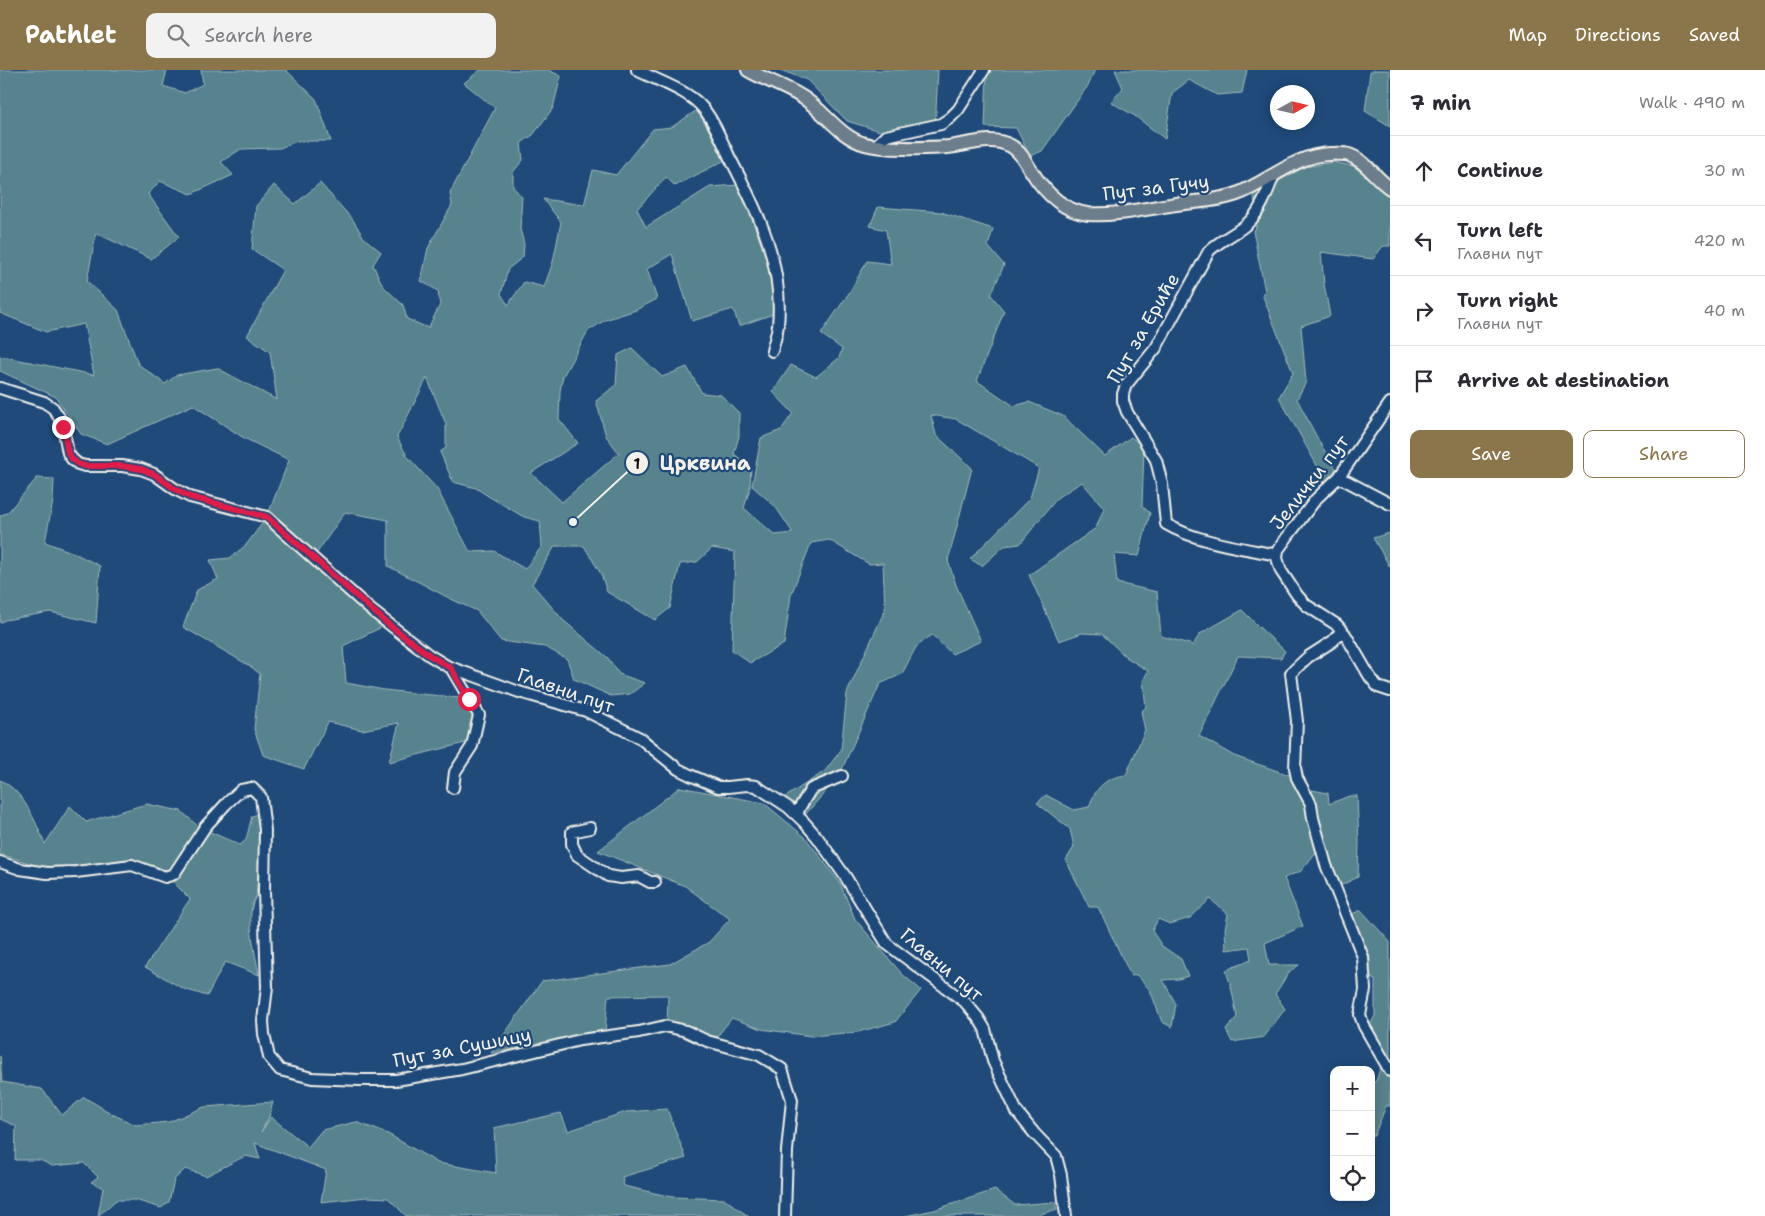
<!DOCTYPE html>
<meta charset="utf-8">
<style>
body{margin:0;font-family:"Shantell Sans",sans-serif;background:#f2f2f3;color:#2b2b33}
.controls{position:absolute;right:15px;bottom:15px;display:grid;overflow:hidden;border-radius:10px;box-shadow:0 2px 12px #0003}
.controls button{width:45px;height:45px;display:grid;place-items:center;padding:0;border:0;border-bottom:1px solid #e1e1e2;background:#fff;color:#2b2b33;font:25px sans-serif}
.compass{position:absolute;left:1270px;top:15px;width:45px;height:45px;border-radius:50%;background:#fff;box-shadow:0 2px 12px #0003;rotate:82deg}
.stop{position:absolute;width:15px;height:15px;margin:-11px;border:4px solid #e11d48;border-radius:50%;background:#fff}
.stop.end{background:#e11d48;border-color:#fff;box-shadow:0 1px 5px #0008}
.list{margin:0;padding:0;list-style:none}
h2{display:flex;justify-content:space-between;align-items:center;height:65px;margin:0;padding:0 20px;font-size:21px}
h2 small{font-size:16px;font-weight:400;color:#7c7c81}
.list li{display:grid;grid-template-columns:32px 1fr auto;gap:15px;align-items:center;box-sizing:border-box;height:70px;padding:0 20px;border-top:1px solid #e1e1e2}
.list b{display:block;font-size:19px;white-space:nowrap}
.list p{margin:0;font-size:16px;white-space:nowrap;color:#7c7c81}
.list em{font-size:16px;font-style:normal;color:#7c7c81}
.actions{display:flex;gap:10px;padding:15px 20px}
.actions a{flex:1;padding:11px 0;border:1px solid #8a764a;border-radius:10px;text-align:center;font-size:18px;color:#8a764a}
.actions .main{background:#8a764a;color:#fff}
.icon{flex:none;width:28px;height:28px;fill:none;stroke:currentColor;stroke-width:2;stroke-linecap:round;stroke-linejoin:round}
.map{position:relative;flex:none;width:1390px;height:1146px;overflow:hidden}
header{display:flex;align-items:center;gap:30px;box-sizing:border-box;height:70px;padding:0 25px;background:#8a764a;color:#fff}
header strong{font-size:24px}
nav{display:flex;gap:28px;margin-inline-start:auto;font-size:18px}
.search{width:350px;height:45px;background:#f2f2f3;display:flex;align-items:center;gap:12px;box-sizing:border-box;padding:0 18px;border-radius:10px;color:#7c7c81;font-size:19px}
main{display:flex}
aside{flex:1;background:#fff}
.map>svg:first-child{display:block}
</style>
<header>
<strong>Pathlet</strong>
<div class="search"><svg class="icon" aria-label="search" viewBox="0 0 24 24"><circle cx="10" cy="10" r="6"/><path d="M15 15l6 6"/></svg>Search here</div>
<nav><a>Map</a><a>Directions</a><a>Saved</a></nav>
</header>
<main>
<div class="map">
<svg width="1390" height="1146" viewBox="0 0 1390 1146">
<rect width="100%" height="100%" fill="#1f4a7a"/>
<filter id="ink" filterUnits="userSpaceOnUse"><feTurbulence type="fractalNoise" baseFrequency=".02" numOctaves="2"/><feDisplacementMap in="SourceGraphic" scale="10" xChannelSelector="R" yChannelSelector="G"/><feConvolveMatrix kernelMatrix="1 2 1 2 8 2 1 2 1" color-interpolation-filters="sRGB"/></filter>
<g filter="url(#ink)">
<path fill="#56838d" stroke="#a5baba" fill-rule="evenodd" d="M 0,0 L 167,0 L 163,16 L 185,23 L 203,14 L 201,0 L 286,0 L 316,29 L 331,71 L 297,71 L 280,78 L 241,79 L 221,92 L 233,105 L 191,124 L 160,111 L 148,124 L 179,167 L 151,189 L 96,163 L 87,211 L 118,240 L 138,294 L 165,314 L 177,305 L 217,298 L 277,330 L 270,282 L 247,266 L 283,200 L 252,179 L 256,136 L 274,115 L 295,134 L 320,113 L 353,150 L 364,168 L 381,182 L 373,195 L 383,216 L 403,235 L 407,249 L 428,258 L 440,235 L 438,221 L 421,211 L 428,178 L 452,135 L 450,123 L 495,38 L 464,13 L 480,0 L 548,0 L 561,6 L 553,38 L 533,65 L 521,73 L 523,90 L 513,102 L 513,117 L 522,127 L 520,159 L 524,174 L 523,187 L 508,199 L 501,224 L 508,235 L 524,212 L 544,217 L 553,192 L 561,152 L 543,129 L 584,135 L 593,100 L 616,105 L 653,59 L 672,57 L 700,38 L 725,90 L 675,116 L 666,107 L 637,139 L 646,157 L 710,117 L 739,115 L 774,208 L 776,243 L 739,256 L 733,239 L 692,251 L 672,184 L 647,199 L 657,229 L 636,240 L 605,250 L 588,261 L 563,306 L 560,321 L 559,349 L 578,373 L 531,403 L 562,432 L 619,383 L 606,366 L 596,331 L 616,315 L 618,285 L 632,278 L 662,307 L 687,297 L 702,323 L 721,325 L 739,343 L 739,366 L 734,384 L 751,397 L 750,418 L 744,438 L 775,465 L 793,463 L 775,436 L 752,416 L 761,368 L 781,360 L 793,343 L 773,322 L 791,295 L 816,307 L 839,288 L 842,279 L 821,264 L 849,223 L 867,191 L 891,194 L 886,160 L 870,156 L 878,137 L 941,142 L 993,159 L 988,176 L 1004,195 L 991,225 L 1004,241 L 977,311 L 1014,336 L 1029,332 L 1063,346 L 1105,386 L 1131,367 L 1144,378 L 1142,436 L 1150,443 L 1139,486 L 1114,484 L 1117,513 L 1157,522 L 1161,566 L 1193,575 L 1200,564 L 1242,540 L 1261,559 L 1285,581 L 1281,588 L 1238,586 L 1199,666 L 1234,686 L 1295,707 L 1311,752 L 1318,780 L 1301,801 L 1284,808 L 1303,856 L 1265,873 L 1269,895 L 1299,895 L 1290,901 L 1275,924 L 1285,939 L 1264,967 L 1232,972 L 1226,960 L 1237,947 L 1232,921 L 1226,900 L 1251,890 L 1249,877 L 1226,880 L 1225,859 L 1228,844 L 1210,829 L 1190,848 L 1170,854 L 1158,849 L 1152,861 L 1162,876 L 1181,889 L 1188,906 L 1179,909 L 1163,910 L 1176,934 L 1172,957 L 1162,952 L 1150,920 L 1137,905 L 1131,906 L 1098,837 L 1089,837 L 1066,790 L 1074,777 L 1070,759 L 1037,733 L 1046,725 L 1074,740 L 1089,737 C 1096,717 1105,708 1126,705 L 1145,660 L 1141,642 L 1146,637 L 1143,611 L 1148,601 L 1126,587 L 1102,564 L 1082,563 L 1059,571 L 1029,505 L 1096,458 L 1104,438 L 1082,412 L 1058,427 L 1020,474 L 1004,476 L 982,496 L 970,489 L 1030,428 L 1039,398 L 956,349 L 931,345 L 936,365 L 972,398 L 948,491 L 956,515 L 981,571 L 952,584 L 932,565 L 916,577 L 902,604 L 880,614 L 839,706 L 805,745 L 781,730 L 825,701 L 841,680 L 847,623 L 885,540 L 883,493 L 869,494 L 829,470 L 811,473 L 791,525 L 784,574 L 750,593 L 732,580 L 735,482 L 712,478 L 697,492 L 680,494 L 670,538 L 655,550 L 607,522 L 601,504 L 584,476 L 555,476 L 532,514 L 563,550 L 608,588 L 619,604 L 645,613 L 630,624 L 611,626 L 574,609 L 567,589 L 545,577 L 501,571 L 477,541 L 451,529 L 388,496 L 388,450 L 345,442 L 314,487 L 388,554 L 343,576 L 346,613 L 384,620 L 469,629 L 479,645 L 473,671 L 389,692 L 399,653 L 362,660 L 328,652 L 304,699 L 263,685 L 254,659 L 260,604 L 250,596 L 183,557 L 197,520 L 218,509 L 210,490 L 230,488 L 246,475 L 267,447 L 289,390 L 244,368 L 193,335 L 107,374 L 81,364 L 56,327 L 0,301 L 0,286 L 94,305 L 84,254 L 46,262 L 0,243 ZM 427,308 L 446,354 L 446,378 L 440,382 L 453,412 L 476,418 L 488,426 L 524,447 L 540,451 L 542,476 L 525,499 L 494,481 L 470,482 L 437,419 L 407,386 L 397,367 Z
M 780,0 L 938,0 L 935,61 L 880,61 L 847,51 L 807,10 Z
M 987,0 L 1095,0 L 1089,14 L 1042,81 L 1030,86 L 1016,58 L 985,57 Z
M 1115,0 L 1247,0 L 1242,23 L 1217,25 L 1189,10 L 1172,23 L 1165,69 L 1135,46 L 1111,32 L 1123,18 Z
M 1375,0 L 1390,0 L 1390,56 L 1365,41 L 1370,2 Z
M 1333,92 L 1353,96 L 1390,122 L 1390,176 L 1383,176 L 1373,189 L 1321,182 L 1324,214 L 1330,246 L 1301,256 L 1306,312 L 1297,329 L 1321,375 L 1336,399 L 1323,414 L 1320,401 L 1279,327 L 1293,303 L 1262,224 L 1265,221 L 1253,161 L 1256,158 L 1254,123 L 1305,97 Z
M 37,408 L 54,409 L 53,431 L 45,472 L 74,483 L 100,496 L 96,553 L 50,542 L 5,550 L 0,553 L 0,446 L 8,442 Z
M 1390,463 L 1390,497 L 1373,468 Z
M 0,710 C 24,721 35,751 45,774 L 70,736 L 86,752 L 146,734 L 181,741 L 199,757 L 240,775 L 246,770 L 252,746 L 258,744 L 261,770 L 256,827 C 244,843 256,885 259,905 L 225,892 L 207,926 L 184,919 L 145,897 L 190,829 L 157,796 L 137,793 L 42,797 L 0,784 Z
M 680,717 L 764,733 L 805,767 L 840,813 L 855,849 L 902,904 L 921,920 L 895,952 L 858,962 L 811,966 L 761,959 L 732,948 L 711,974 L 667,955 L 668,925 L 608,926 L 605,963 L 491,983 L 542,911 L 670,894 L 709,872 L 730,849 L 685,816 L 598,781 Z
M 1312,720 L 1328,723 L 1329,734 L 1349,726 L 1357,726 L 1359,773 L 1358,807 L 1338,817 L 1318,752 Z
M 1361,840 L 1390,872 L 1390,1036 L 1386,1036 L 1374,1066 L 1371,1066 L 1371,1014 L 1376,1011 L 1385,984 L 1370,955 L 1375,946 L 1375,910 L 1369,907 L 1364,876 L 1352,844 Z
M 0,986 L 2,1012 L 42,1019 L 62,1045 L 84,1027 L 114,1045 L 136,1055 L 169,1052 L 204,1037 L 273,1032 L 269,1047 L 261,1062 L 271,1047 L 308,1077 L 322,1060 L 356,1052 L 388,1064 L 438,1093 L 496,1103 L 494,1058 L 561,1043 L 568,1061 L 626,1042 L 667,1039 L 686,1088 L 622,1107 L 624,1116 L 672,1127 L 725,1129 L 748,1146 L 406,1146 L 388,1128 L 367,1127 L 321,1132 L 326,1100 L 255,1073 L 260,1089 L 245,1086 L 206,1106 L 185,1099 L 174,1110 L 169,1132 L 161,1138 L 135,1130 L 116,1130 L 98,1146 L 103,1118 L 91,1112 L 98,1107 L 84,1093 L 52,1096 L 40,1090 L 15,1090 L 16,1056 L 0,1049 Z
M 995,1120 L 1015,1135 L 1055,1132 L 1057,1139 L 1035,1146 L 905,1146 L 934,1140 Z"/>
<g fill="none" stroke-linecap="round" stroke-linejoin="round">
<g stroke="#f4f1e8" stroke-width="14">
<path id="minor" d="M 637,0 C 656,10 686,20 700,35 C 713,48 722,72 730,88 C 758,141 784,195 778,255 C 777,264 774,273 772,281
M 875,76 L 886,66 L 941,54 L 950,48 L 958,40 L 984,0
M 1274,105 C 1268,120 1262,138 1251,150 C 1239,163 1221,169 1209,181 L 1156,278 L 1126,315 L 1123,324 L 1123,331 L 1127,342 L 1156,390 L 1162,414 L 1166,454 C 1196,472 1243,478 1277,485
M 0,318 L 44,332 L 53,338 L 59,347 L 63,357 L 68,383 L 72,389 L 78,394 L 85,396 L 122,396 L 141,399 L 154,404 L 175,419 L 190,427 L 267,447 L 371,540 L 429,585 L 447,596 L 519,622 L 586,641 L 640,668 L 678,699 L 690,705 L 718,717 L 728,717 L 747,715 L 756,716 L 788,737 L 804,752 L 817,767 L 845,806 L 887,874 L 965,932 L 979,949 L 985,959 L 993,991 L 1017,1042 L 1034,1063 L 1056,1086 L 1061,1105 L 1066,1146
M 1390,333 L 1339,407 L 1316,429 L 1288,466 L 1278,480 L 1277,488 L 1281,501 L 1297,525 L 1306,535 L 1337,555 L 1345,564 L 1370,607 L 1378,617 L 1390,621
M 1339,407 L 1390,434
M 1342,560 L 1333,571 L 1308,587 L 1291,603 L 1297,651 L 1295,698 L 1297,708 L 1311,734 L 1313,748 L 1326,795 L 1363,887 L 1365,920 L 1360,945 L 1364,956 L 1390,1001
M 451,598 L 479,645 L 472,676 L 455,702 L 453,718
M 797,745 L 800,737 L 811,719 L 842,706
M 590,758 L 572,762 L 572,774 L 577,785 L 608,806 L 621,808 L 639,806 L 650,812 L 655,812
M 0,792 L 20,799 L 47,803 L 76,802 L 132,795 L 165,807 L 174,804 L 205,757 L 226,734 L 241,720 L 252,718 L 261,727 L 265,760 L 264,821 L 267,917 L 263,951 L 264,964 L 269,987 L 280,1000 L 312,1008 L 359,1010 L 396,1010 L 462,999 L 580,970 L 639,962 L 665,956 L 686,961 L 707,971 L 759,985 L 782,999 L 792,1030 L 787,1081 L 785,1146"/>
</g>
<g stroke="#f4f1e8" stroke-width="16">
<path id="major" d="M 748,0 C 765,10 785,16 802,27 C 824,40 839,67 865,74 C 887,80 925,78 948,77 C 969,75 991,65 1011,76 C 1020,81 1025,91 1030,99 C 1043,120 1061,141 1088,144 C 1116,146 1142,139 1170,135 C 1192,131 1216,132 1237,124 C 1269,112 1295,85 1330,84 C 1336,84 1343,83 1349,85 C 1365,90 1376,109 1390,118"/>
</g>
<use href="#minor" stroke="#1f4a7a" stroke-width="10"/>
<use href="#major" stroke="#6c7d8b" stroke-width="12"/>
</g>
</g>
<g fill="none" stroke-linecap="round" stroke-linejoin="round" filter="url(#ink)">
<path stroke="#e11d48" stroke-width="6" d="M 63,357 L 68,383 L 72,389 L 78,394 L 85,396 L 122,396 L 141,399 L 154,404 L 175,419 L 190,427 L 267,447 L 388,554 L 429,585 L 451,598 L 469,629"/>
</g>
<g text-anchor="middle" stroke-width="4.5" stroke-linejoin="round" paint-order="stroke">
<g font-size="19" fill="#f4f1e8" stroke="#1f4a7a">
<text transform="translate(1156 117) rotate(-7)" y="7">Пут за Гучу</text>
<text transform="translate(1143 258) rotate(-60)" y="7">Пут за Ериће</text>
<text transform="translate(1309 412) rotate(-52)" y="7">Јелички пут</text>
<text transform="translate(566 620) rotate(19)" y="7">Главни пут</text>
<text transform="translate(942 894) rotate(40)" y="7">Главни пут</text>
<text transform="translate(462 977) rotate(-11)" y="7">Пут за Сушицу</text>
</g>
</g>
<path fill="none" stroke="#f4f1e8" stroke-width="2" d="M573 452L637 393"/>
<g fill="#f4f1e8" stroke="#1f4a7a" stroke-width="2">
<circle cx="573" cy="452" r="5"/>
<circle cx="637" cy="393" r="12"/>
</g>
<g font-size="15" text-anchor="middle" font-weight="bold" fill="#111">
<text x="637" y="399">1</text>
</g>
<g font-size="20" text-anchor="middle" font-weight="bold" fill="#f4f1e8" stroke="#1f4a7a" stroke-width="4.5" stroke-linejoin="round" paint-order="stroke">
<text x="705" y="400">Црквина</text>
</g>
</svg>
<div class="controls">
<button>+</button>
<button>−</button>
<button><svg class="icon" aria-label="locate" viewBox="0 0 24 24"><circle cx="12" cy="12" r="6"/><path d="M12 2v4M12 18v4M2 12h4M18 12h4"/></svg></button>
</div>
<svg class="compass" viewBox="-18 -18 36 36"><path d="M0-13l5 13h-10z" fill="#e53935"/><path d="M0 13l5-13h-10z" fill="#7c7c81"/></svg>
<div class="stop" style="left:469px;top:629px"></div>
<div class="stop end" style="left:63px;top:357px"></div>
</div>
<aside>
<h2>7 min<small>Walk · 490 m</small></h2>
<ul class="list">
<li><svg class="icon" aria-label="ahead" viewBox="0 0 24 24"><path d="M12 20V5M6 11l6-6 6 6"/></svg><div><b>Continue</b></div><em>30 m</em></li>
<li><svg class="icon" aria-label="left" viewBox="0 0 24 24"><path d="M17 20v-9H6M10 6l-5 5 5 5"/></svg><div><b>Turn left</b><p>Главни пут</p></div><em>420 m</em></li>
<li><svg class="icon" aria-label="right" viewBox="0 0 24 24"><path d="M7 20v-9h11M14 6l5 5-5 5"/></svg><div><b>Turn right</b><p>Главни пут</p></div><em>40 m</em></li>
<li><svg class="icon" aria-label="arrive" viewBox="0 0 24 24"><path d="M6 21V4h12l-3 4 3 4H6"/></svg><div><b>Arrive at destination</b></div></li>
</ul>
<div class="actions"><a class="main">Save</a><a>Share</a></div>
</aside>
</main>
